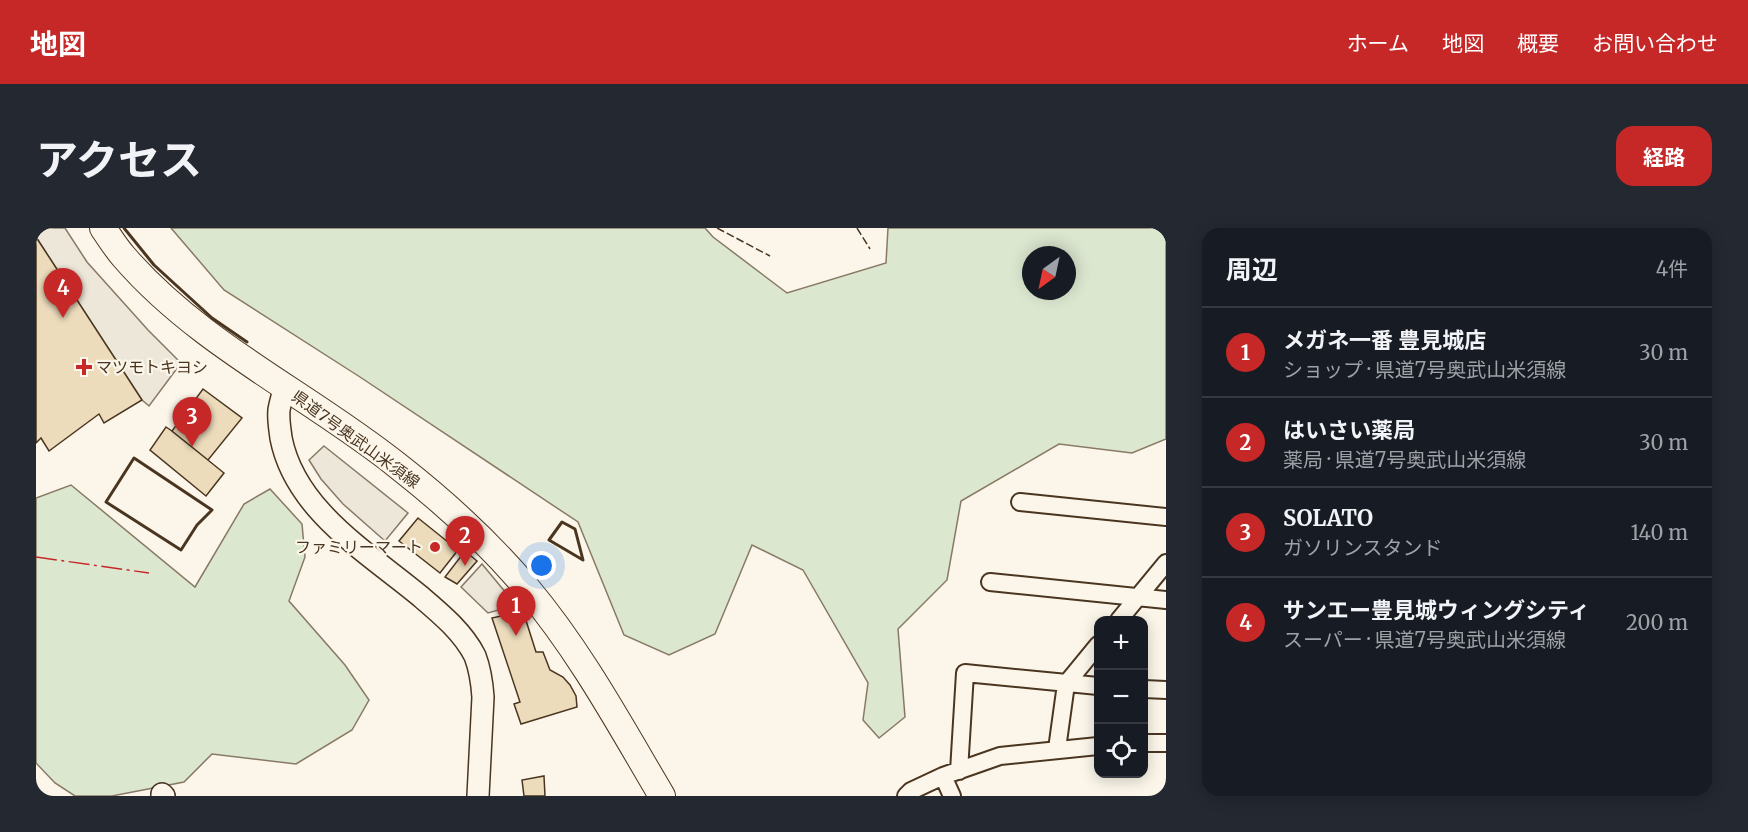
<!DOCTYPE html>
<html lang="ja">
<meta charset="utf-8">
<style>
body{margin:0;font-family:Merriweather,"Noto Sans JP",serif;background:#242831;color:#f1f3f6}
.controls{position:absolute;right:18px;bottom:18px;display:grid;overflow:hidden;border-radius:12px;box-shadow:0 3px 15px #0003}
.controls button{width:54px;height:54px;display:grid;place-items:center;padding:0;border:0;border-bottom:2px solid #363941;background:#171b24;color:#f1f3f6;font:30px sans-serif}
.compass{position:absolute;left:986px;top:18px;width:54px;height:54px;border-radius:50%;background:#171b24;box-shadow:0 3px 15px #0003;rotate:213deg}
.you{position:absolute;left:506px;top:338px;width:21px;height:21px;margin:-15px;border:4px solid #fff;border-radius:50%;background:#1a73e8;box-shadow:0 0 0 9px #1a73e833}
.badge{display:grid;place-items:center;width:39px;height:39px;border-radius:50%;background:#c62828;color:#fff;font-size:20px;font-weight:700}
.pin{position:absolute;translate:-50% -50px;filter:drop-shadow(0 2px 3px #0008)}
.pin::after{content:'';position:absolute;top:32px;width:21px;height:18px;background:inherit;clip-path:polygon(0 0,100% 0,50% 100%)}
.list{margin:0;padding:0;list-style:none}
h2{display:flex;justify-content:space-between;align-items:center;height:78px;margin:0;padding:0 24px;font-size:26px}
h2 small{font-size:20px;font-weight:400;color:#9ea1a6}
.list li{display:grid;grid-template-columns:39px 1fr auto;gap:18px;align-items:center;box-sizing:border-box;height:90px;padding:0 24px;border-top:2px solid #363941}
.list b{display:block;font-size:22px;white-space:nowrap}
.list p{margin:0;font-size:20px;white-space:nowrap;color:#9ea1a6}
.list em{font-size:20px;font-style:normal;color:#9ea1a6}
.icon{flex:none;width:33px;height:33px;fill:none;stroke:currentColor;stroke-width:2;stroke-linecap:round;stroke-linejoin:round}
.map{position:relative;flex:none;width:1130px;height:568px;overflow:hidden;border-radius:18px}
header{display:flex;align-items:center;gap:36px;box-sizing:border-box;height:84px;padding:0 30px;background:#c62828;color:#fff}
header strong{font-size:28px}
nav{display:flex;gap:33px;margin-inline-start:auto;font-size:21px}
.intro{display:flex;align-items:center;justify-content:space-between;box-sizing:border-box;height:144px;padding:0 36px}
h1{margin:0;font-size:42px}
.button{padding:15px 27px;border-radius:18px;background:#c62828;color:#fff;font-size:21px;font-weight:700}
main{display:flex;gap:36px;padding:0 36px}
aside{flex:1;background:#171b24;border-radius:18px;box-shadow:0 3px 15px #0003}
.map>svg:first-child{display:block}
</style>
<header>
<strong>地図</strong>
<nav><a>ホーム</a><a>地図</a><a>概要</a><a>お問い合わせ</a></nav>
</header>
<div class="intro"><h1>アクセス</h1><a class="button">経路</a></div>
<main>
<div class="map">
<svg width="1130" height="568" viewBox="0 0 1130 568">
<rect width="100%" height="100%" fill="#fbf6e9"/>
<path fill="#dce7d0" stroke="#887966" stroke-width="1.5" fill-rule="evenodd" d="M 135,0 L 669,0 L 677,9 L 751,65 L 850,35 L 852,0 L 1130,0 L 1130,211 L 1096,225 L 1023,216 L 925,273 L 911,352 L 862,401 L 869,489 L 843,510 L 827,492 L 832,455 L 767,342 L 716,317 L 679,406 L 633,427 L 588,407 L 542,294 L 324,149 L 188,62 ZM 995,27 L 1031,27 L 1031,63 L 995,63 Z
M 35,257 L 159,359 L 208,276 L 234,261 L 266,296 L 269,329 L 253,373 L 309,437 L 333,472 L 316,502 L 260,536 L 176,526 L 148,554 L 76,568 L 39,568 L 19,555 L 0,535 L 0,270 Z"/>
<path fill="#ede7d9" stroke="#887966" stroke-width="1.5" d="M 0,0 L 29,0 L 51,34 L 112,102 L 145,135 L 113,178 L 106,172 L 0,9 Z
M 288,218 L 372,285 L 349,313 L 307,276 L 285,251 L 273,232 Z
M 446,336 L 480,377 L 452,385 L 425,359 Z"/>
<path fill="#ecdcbc" stroke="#4a3520" stroke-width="1.5" d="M 0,9 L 106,172 L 68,195 L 63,186 L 13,223 L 5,210 L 0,215 Z
M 167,161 L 206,190 L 172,232 L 136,203 Z
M 130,199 L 136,203 L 188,245 L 170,268 L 114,222 Z
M 382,290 L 422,322 L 404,345 L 363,313 Z
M 429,323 L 441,333 L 421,356 L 409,349 Z
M 487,383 L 500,424 L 507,424 L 514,442 L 527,449 L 534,457 L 540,468 L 541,479 L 485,496 L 478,476 L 484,474 L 456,390 Z
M 508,548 L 509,568 L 488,568 L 486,552 Z"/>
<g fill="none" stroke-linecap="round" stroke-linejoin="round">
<g stroke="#4a3520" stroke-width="20">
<path id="minor" d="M 984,274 L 1130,289
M 954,354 L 1130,372
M 1083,392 L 1130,335
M 1108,461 L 1130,462
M 1108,515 L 1130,515
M 1021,521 L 1030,456 L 1062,417
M 923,543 L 929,445 L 1062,458
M 907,548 L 916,568
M 870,568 L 875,563 L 907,548 L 964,528 L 1062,518"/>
</g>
<g stroke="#4a3520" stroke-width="24">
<path id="tertiary" d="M 248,160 C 247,167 244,175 243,182 C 242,192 244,201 245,210 C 259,282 331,324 384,368 C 404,385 427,404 439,428 C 444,441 446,455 447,469 L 442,568
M 126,566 L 128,568"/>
</g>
<g stroke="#4a3520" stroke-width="28">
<path id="primary" d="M 67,0 C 74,10 80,20 88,29 C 164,117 272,166 362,238 C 408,274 452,314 490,359 C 544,423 584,497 626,568"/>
</g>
<use href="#minor" stroke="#fbf6e9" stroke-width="16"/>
<use href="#tertiary" stroke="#fbf6e9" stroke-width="21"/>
<use href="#primary" stroke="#fbf6e9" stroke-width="26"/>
<path stroke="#4a3520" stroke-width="1.5" stroke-dasharray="8 3" stroke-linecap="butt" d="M 681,0 L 734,28
M 821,0 L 834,21"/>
<path stroke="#4a3520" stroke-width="3" d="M 88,0 L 118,37 L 176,90 L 211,114
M 98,230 L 176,282 L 161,297 L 145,322 L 70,274 Z
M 526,294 L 539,301 L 547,332 L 513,312 Z"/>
<path stroke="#c62828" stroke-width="1.5" stroke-dasharray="21 4.5 3 4.5" stroke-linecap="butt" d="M 0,329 L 113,345"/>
</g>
<g fill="#c62828" stroke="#fbf6e9" stroke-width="2">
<path d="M45 130h6v6h6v6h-6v6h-6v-6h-6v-6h6z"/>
<circle cx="399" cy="319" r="6"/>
</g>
<g text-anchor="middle" stroke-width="4.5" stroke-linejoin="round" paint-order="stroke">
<g font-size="16" fill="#4a3520" stroke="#fbf6e9" text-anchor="start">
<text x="60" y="145">マツモトキヨシ</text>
<text x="387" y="325" text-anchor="end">ファミリーマート</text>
</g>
<g font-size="16" fill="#4a3520" stroke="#fbf6e9">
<text transform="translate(320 211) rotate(36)" y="6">県道7号奥武山米須線</text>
</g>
</g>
</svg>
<div class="controls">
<button>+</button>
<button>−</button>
<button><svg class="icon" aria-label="locate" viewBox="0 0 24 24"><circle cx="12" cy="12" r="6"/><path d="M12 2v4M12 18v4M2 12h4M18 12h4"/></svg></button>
</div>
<svg class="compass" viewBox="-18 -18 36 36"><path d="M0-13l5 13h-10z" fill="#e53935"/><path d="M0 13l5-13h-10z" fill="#9ea1a6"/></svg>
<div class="you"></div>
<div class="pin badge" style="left:480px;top:408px">1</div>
<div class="pin badge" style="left:429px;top:338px">2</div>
<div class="pin badge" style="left:156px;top:219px">3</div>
<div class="pin badge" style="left:27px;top:90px">4</div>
</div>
<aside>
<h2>周辺<small>4件</small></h2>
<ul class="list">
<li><span class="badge">1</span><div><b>メガネ一番 豊見城店</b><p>ショップ · 県道7号奥武山米須線</p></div><em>30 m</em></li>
<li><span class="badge">2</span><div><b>はいさい薬局</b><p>薬局 · 県道7号奥武山米須線</p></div><em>30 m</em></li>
<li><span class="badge">3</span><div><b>SOLATO</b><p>ガソリンスタンド</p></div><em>140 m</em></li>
<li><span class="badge">4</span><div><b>サンエー豊見城ウィングシティ</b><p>スーパー · 県道7号奥武山米須線</p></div><em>200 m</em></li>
</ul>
</aside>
</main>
